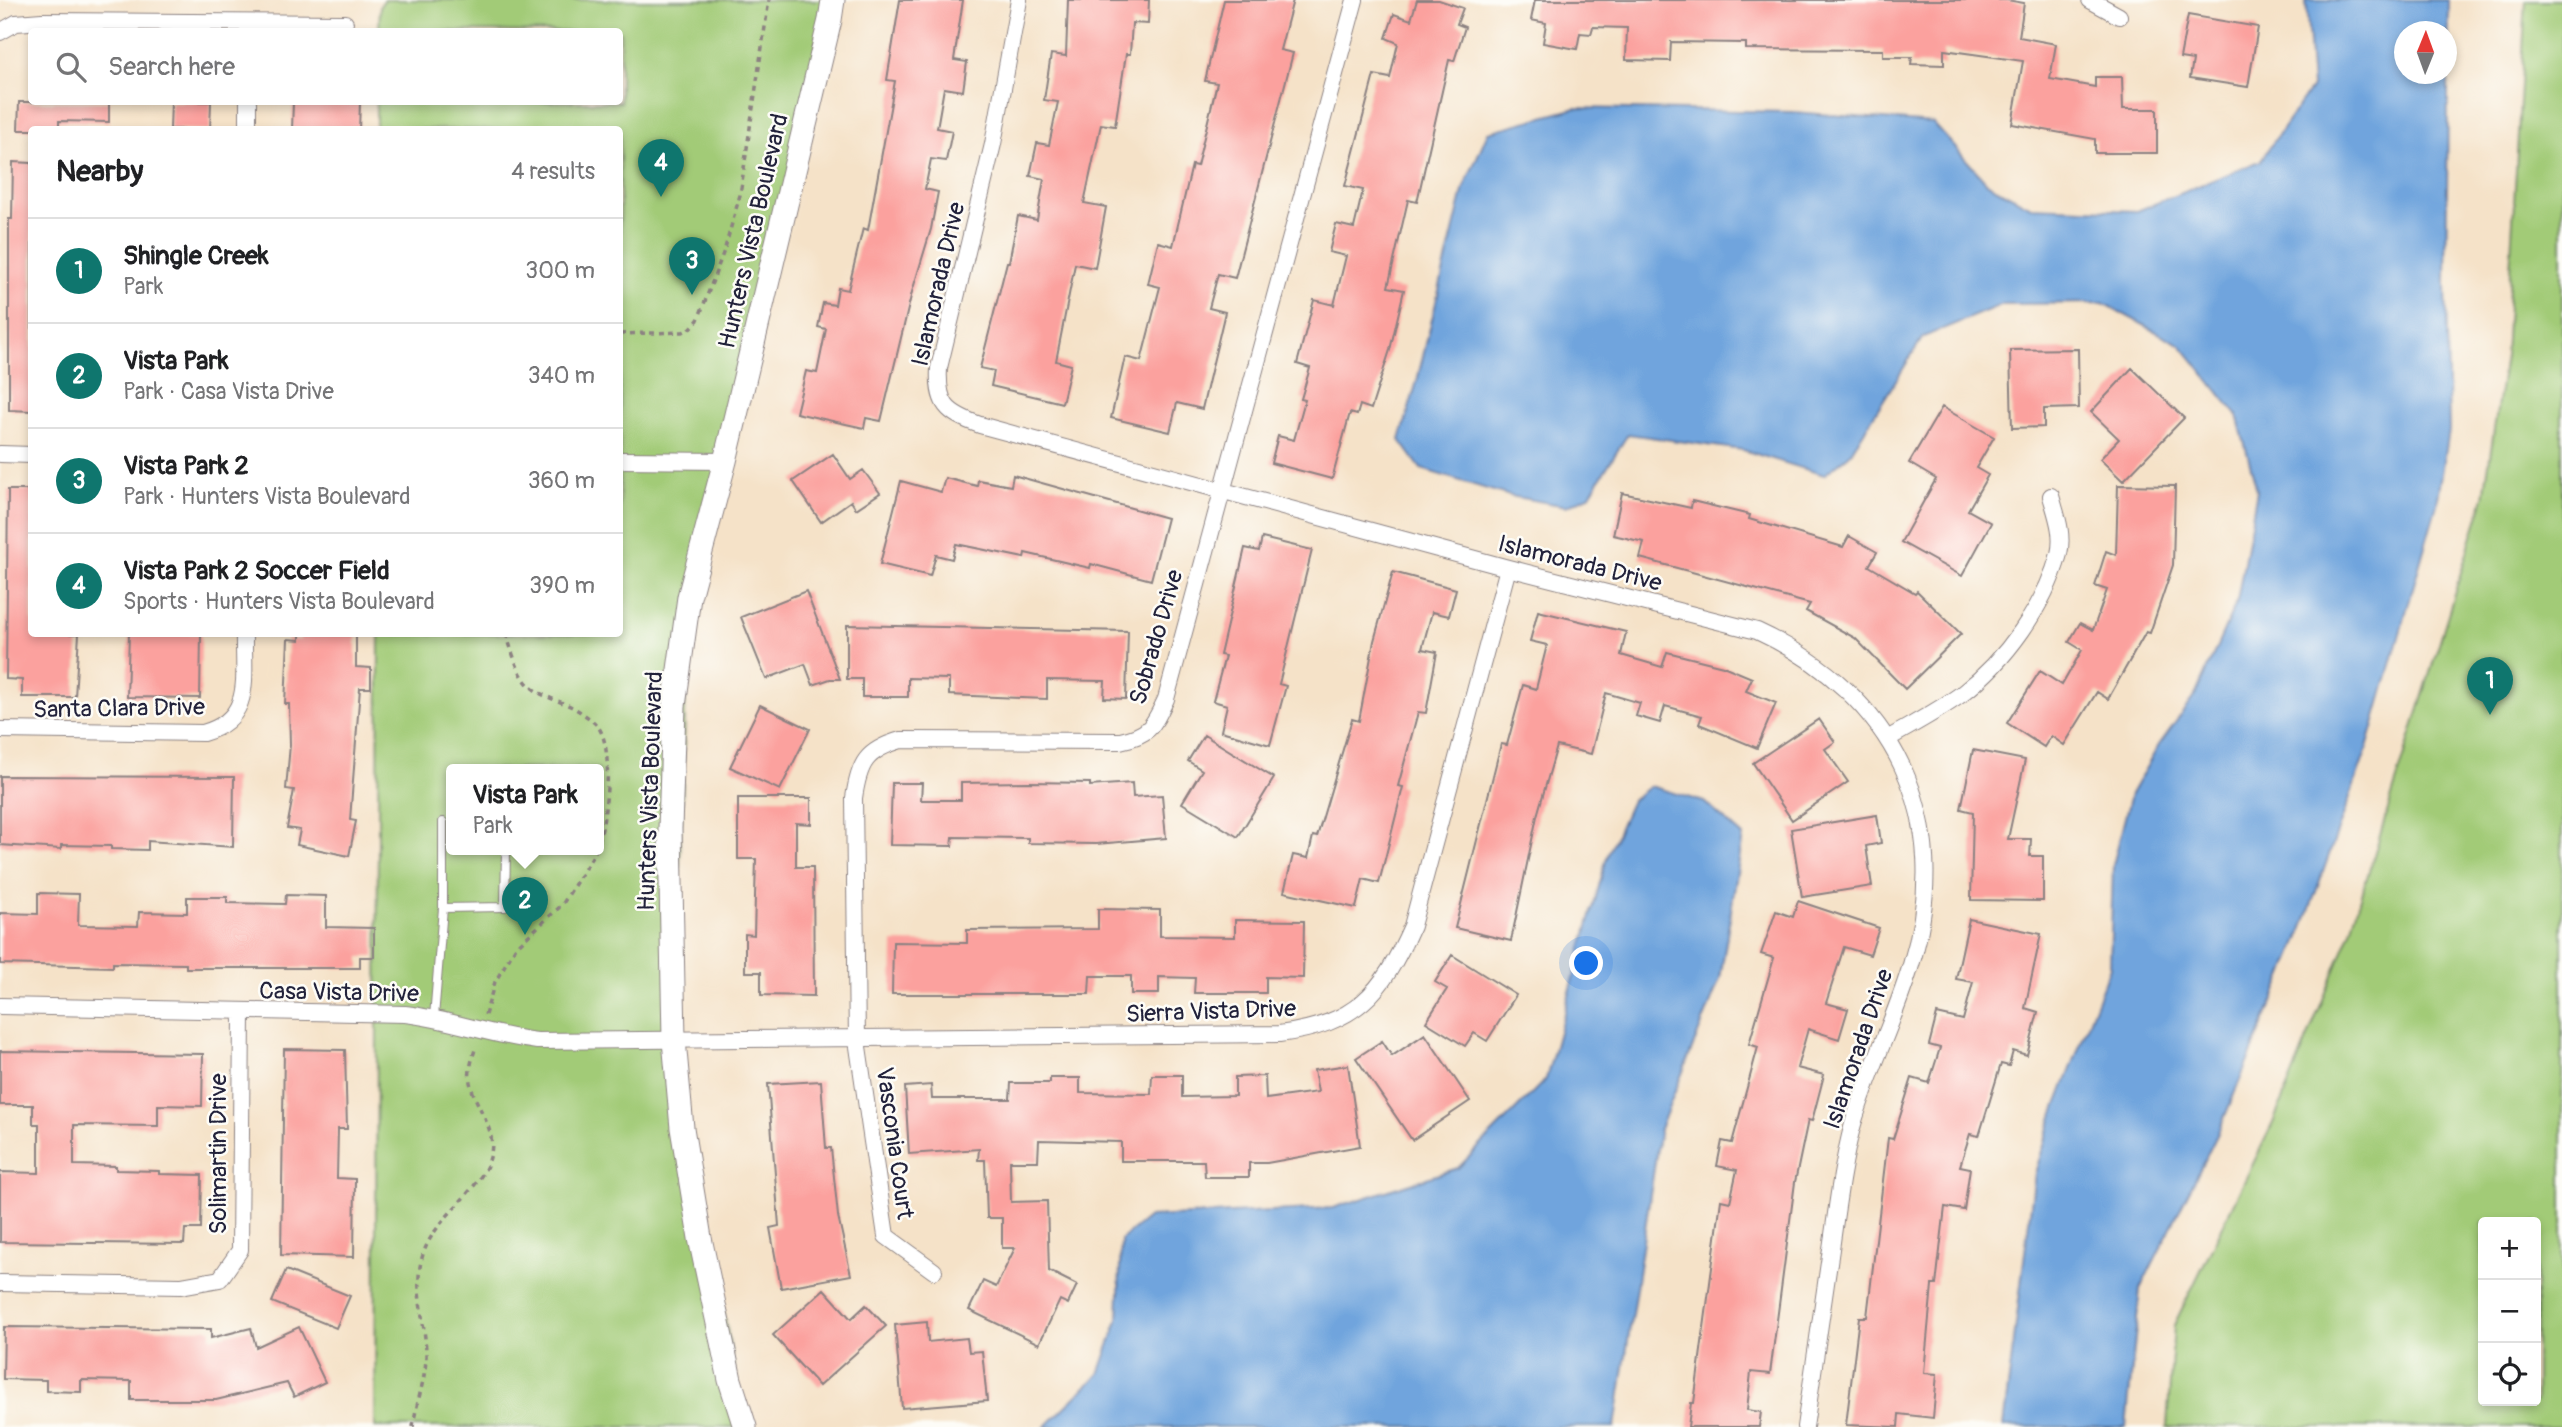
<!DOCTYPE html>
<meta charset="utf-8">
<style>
body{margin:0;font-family:Pangolin,sans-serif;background:#f6f6f6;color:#202124}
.controls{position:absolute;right:21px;bottom:21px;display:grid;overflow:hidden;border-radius:7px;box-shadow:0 4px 10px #0003}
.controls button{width:63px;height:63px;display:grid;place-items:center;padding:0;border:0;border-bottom:2px solid #e0e0e0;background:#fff;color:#202124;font:35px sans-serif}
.compass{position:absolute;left:2394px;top:21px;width:63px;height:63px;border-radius:50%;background:#fff;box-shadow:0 4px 10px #0003;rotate:1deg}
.you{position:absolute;left:1587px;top:964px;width:24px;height:24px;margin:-18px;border:5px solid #fff;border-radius:50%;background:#1a73e8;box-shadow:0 0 0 10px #1a73e833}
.badge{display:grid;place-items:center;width:46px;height:46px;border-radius:50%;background:#0f766e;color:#fff;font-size:23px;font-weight:700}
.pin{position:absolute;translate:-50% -58px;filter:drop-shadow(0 2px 4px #0008)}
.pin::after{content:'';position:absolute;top:37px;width:24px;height:21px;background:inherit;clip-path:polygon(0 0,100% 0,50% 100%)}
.popup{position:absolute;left:446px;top:764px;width:158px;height:91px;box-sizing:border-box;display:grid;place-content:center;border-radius:7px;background:#fff;filter:drop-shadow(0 2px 5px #0005);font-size:23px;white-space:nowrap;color:#757577}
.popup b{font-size:26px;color:#202124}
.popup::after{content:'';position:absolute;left:50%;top:100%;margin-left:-14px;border:14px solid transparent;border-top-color:#fff}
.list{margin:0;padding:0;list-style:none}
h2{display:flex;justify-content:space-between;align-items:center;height:91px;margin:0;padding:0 28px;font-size:30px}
h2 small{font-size:23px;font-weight:400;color:#757577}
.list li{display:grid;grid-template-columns:46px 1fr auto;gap:21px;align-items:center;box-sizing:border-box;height:105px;padding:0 28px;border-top:2px solid #e0e0e0}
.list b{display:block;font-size:26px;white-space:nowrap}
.list p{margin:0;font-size:23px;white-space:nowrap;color:#757577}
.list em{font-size:23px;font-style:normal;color:#757577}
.icon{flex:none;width:38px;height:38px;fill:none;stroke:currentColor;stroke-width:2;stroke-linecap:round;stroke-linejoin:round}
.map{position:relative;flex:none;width:2562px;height:1427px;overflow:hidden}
.search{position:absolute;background:#fff;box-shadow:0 4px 10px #0003;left:28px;top:28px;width:595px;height:77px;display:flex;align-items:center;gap:18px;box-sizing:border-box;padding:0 24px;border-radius:7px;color:#757577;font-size:26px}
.panel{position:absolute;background:#fff;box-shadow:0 4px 10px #0003;left:28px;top:126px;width:595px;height:511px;border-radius:7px}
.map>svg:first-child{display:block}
</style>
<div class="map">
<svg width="2562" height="1427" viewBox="0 0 2562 1427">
<rect width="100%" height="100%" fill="#fdfcf7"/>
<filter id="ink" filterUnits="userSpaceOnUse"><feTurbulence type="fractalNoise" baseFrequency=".0143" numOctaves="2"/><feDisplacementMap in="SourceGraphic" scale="14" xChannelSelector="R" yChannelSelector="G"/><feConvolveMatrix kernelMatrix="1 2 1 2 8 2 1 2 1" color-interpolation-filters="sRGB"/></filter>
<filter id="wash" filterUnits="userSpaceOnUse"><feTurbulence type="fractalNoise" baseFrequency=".00686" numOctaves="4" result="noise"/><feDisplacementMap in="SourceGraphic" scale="28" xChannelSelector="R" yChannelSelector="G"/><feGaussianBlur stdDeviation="1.57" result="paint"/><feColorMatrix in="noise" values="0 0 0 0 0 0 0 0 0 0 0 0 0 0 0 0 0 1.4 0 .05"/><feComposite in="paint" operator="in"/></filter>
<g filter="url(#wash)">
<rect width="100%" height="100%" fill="#f5e2c8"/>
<path fill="#a2cb77" stroke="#627659" stroke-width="2" fill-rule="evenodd" d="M 384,0 L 833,0 L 689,597 L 674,1040 L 745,1427 L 375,1427 L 379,634 L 620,634 L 620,130 L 376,129 L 376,102 L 620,102 L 620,32 L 379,31 L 380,6 ZM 452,769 L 598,769 L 598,849 L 452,849 Z
M 2526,0 L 2562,0 L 2562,1427 L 2167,1427 L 2174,1325 L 2273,1123 L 2350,933 L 2484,497 L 2505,356 ZM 2483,1222 L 2536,1222 L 2536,1401 L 2483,1401 Z"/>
<path fill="#70a4dd" stroke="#49638c" stroke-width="2" fill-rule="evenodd" d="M 2306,0 L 2449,0 L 2446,285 L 2449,431 L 2437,504 L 2366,752 L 2299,939 L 2217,1135 L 2140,1289 L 2126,1427 L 2003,1427 L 2035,1173 L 2054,1113 L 2110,967 L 2113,865 L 2131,794 L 2159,745 L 2196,694 L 2237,601 L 2257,490 L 2237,415 L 2181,345 L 2103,303 L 2003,304 L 1923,337 L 1849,455 L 1824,475 L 1743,450 L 1628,434 L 1589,496 L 1566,506 L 1510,496 L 1421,469 L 1400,440 L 1417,381 L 1464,187 L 1488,132 L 1576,108 L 1793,112 L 1933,123 L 1988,184 L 2031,207 L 2137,211 L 2260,161 L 2312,87 ZM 2404,32 L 2446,32 L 2446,74 L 2404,74 Z
M 1650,786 L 1704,802 L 1743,836 L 1720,979 L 1660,1129 L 1615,1427 L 1045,1427 L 1099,1374 L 1118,1320 L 1121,1240 L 1149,1217 L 1333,1208 L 1458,1168 L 1546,1079 L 1607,857 L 1632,800 Z"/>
<g id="blocks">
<path fill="#fba19e" d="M 900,0 L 963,0 L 954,60 L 967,62 L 963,91 L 944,88 L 937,128 L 952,131 L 946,161 L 931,159 L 925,189 L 938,192 L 931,229 L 912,292 L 881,421 L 866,418 L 864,428 L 796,413 L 806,371 L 817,373 L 826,329 L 818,327 L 823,303 L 835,305 L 838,288 L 848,290 L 863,228 L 868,230 L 895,81 L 887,80 Z
M 1068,0 L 1149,0 L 1148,24 L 1132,23 L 1130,54 L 1126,54 L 1115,126 L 1101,124 L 1084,203 L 1106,207 L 1095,268 L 1075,264 L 1056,361 L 1071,365 L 1062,403 L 991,386 L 994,371 L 980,368 L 1007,262 L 1009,262 L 1018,216 L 1037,220 L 1044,179 L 1030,176 L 1037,143 L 1049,145 L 1058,102 L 1044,100 L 1051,54 L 1066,56 Z
M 1224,0 L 1293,0 L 1280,50 L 1293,53 L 1235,278 L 1218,274 L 1209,308 L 1225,312 L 1202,409 L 1177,403 L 1170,432 L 1111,418 L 1125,357 L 1141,361 L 1160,287 L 1148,284 L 1158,242 L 1173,246 L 1192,165 L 1197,166 L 1217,83 L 1205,81 Z
M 1417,0 L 1439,0 L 1463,8 L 1457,24 L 1465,27 L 1454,61 L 1449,60 L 1417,202 L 1408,200 L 1388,287 L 1404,290 L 1390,350 L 1371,409 L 1360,405 L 1357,415 L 1350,413 L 1332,479 L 1271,463 L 1278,436 L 1294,440 L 1305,400 L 1301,399 L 1310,368 L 1297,364 L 1314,300 L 1334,305 L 1346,256 L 1329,252 L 1336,224 L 1354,228 L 1363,190 L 1345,186 L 1374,75 L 1390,78 L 1398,43 L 1386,38 L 1394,14 L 1411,20 Z
M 1535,0 L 2007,0 L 2024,3 L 2019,37 L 2056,44 L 2050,79 L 2095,87 L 2095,77 L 2122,77 L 2123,109 L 2157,109 L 2157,153 L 2095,153 L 2095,139 L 2012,124 L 2023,61 L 1944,50 L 1944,65 L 1911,64 L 1912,57 L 1883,57 L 1883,50 L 1746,49 L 1746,43 L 1671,42 L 1670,61 L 1626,60 L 1627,28 L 1593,27 L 1591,34 L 1580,33 L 1577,49 L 1543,43 L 1546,23 L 1531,20 Z
M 2188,15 L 2258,27 L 2248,87 L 2190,78 L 2193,60 L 2180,58 Z
M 19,102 L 109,102 L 109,122 L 59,121 L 59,130 L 18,130 Z
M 171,102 L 211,102 L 210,130 L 170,129 Z
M 293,102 L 360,102 L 359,130 L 292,130 Z
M 13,162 L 32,163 L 32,411 L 9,410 L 9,219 L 12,219 Z
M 2078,349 L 2079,408 L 2044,409 L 2044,427 L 2012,428 L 2010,350 Z
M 2132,368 L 2184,418 L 2123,481 L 2100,459 L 2119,439 L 2091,412 Z
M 1942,407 L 1994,437 L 1976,468 L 1988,475 L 1968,510 L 1991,523 L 1962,576 L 1901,542 L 1936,479 L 1909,463 Z
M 833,454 L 850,479 L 863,470 L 880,493 L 856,509 L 851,501 L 821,522 L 793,481 Z
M 1013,475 L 1167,518 L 1151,580 L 1091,564 L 1090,568 L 1025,553 L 1024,558 L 956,544 L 952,559 L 936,555 L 930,576 L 880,564 L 901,481 L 941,492 L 945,478 L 977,486 L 978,480 L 1011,486 Z
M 2118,485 L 2175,486 L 2173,565 L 2150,633 L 2146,632 L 2108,699 L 2097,692 L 2064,745 L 2051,736 L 2044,747 L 2007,723 L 2040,671 L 2062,685 L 2082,650 L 2069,642 L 2080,623 L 2093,630 L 2107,590 L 2095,586 L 2106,551 L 2116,555 Z
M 8,490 L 32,490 L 32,634 L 79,634 L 75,697 L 22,697 L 22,680 L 6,679 Z
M 1622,493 L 1691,508 L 1692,501 L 1750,515 L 1749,519 L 1843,547 L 1849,536 L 1877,552 L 1869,566 L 1915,593 L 1917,591 L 1961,634 L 1905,689 L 1855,638 L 1806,611 L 1810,604 L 1640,558 L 1644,542 L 1613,535 Z
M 1262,538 L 1312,550 L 1279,684 L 1286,686 L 1270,745 L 1221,731 L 1227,705 L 1213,701 L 1225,656 L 1220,655 L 1245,548 L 1259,551 Z
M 1393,572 L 1456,589 L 1449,616 L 1432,612 L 1422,649 L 1437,652 L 1426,713 L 1418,712 L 1398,786 L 1403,787 L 1379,883 L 1363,879 L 1356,908 L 1284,892 L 1293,855 L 1308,858 L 1313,836 L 1317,837 L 1352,719 L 1359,721 L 1374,641 Z
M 806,591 L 840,679 L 830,679 L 813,685 L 805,664 L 766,679 L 741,617 Z
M 1538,611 L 1626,632 L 1621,655 L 1662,667 L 1667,652 L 1723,666 L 1752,678 L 1746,691 L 1776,703 L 1757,748 L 1699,724 L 1702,716 L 1665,706 L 1660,723 L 1636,716 L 1640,703 L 1606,693 L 1591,754 L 1557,746 L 1537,816 L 1511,941 L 1455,928 L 1501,744 L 1507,745 L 1523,685 L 1536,689 L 1547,645 L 1530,641 Z
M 847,625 L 1128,631 L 1126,699 L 1104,698 L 1105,681 L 1047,680 L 1047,699 L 949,695 L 949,679 L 908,678 L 908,697 L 862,697 L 862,679 L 847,679 Z
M 129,634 L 201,634 L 200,698 L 127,697 Z
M 300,634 L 356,634 L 356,667 L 371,668 L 371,688 L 360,688 L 350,820 L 356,821 L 349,856 L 297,845 L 300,830 L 287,828 L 294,790 L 286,789 L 290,745 L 289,704 L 285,704 L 288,639 L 300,640 Z
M 760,705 L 810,729 L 780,790 L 730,767 Z
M 1819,719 L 1835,742 L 1825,749 L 1848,782 L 1792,820 L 1753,763 Z
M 1204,735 L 1274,778 L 1238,837 L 1182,803 L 1202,770 L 1188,761 Z
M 1973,750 L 2025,760 L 2008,839 L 2031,839 L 2030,856 L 2043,856 L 2043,901 L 1971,900 L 1973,812 L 1961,809 Z
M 0,776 L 234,777 L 233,847 L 148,841 L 148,850 L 111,849 L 111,846 L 61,845 L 61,849 L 0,845 Z
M 1029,782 L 1090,783 L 1090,786 L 1132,783 L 1133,797 L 1162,795 L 1166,838 L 1096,844 L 1028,843 L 1028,838 L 953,837 L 952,846 L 890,845 L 892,783 L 922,783 L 921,800 L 961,800 L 961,783 Z
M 738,798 L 811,798 L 811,824 L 796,823 L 796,867 L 813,867 L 814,996 L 761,995 L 761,972 L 745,972 L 745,934 L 754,935 L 756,859 L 738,859 Z
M 1877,815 L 1881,843 L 1866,846 L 1872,886 L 1802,897 L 1791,829 Z
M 38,893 L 79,894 L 78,925 L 138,926 L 139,912 L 187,913 L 187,897 L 227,897 L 227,903 L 285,904 L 286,895 L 326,896 L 326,927 L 374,928 L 374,957 L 360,957 L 360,968 L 186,968 L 186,964 L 113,963 L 113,967 L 0,964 L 0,913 L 38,914 Z
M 1798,901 L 1879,928 L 1870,955 L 1844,947 L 1826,1003 L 1848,1009 L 1839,1039 L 1808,1029 L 1797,1068 L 1824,1075 L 1812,1121 L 1808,1120 L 1795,1182 L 1770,1374 L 1751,1372 L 1747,1410 L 1761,1412 L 1759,1427 L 1688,1427 L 1691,1403 L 1694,1403 L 1721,1200 L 1730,1202 L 1737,1170 L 1717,1166 L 1722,1141 L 1732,1143 L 1758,1047 L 1749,1044 L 1774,958 L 1761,954 L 1776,911 L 1793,917 Z
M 1098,909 L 1160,910 L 1160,936 L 1235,937 L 1235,920 L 1304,921 L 1303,978 L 1266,977 L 1266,993 L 1194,993 L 1195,978 L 1159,977 L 1159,994 L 1131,994 L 1131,976 L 1090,976 L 1089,994 L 892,994 L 893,942 L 967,943 L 967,930 L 1098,929 Z
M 1969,919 L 2041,934 L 2025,1008 L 2038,1012 L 2027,1055 L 2013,1051 L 2009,1066 L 2001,1064 L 1979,1136 L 1970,1134 L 1960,1166 L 1970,1168 L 1964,1210 L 1945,1207 L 1936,1285 L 1932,1285 L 1924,1373 L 1937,1374 L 1933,1418 L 1899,1414 L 1898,1427 L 1846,1425 L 1859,1317 L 1867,1317 L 1888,1138 L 1893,1139 L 1912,1078 L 1929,1083 L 1940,1048 L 1929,1045 L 1937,1014 L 1963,1020 L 1973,982 L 1956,979 Z
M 1452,955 L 1516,995 L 1487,1041 L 1474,1033 L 1465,1046 L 1426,1022 L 1447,989 L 1435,982 Z
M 1425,1034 L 1470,1101 L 1412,1140 L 1356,1058 L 1382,1041 L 1392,1056 Z
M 284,1049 L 345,1050 L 347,1129 L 338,1129 L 337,1178 L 355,1179 L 354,1257 L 281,1255 Z
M 0,1051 L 203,1054 L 202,1106 L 158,1105 L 158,1126 L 74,1125 L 74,1165 L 116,1166 L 116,1170 L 159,1171 L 159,1174 L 202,1175 L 201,1229 L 185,1229 L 184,1244 L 0,1242 L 0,1172 L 39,1173 L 39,1124 L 33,1124 L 33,1105 L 0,1105 Z
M 1348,1065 L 1360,1146 L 1267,1163 L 1249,1163 L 1249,1177 L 1205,1177 L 1204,1161 L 1121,1161 L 1121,1142 L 1039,1140 L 1038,1161 L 1010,1161 L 1011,1202 L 1047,1201 L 1049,1271 L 1077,1285 L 1068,1304 L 1060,1300 L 1039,1344 L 969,1310 L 983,1281 L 996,1287 L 1015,1248 L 1002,1248 L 1002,1218 L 987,1218 L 985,1160 L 978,1160 L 979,1149 L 909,1154 L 905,1087 L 931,1085 L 932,1099 L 1010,1099 L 1011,1083 L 1050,1083 L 1050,1078 L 1080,1078 L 1080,1093 L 1151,1094 L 1152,1075 L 1182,1075 L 1182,1097 L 1235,1096 L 1235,1077 L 1265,1076 L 1266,1099 L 1318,1092 L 1314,1070 Z
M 821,1081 L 826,1148 L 831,1148 L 838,1216 L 851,1275 L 781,1288 L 770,1228 L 779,1226 L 768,1084 Z
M 286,1270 L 350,1296 L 336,1328 L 272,1302 Z
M 824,1289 L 851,1319 L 866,1305 L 886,1326 L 819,1386 L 773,1335 Z
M 927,1322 L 928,1342 L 967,1338 L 969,1352 L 982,1351 L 987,1401 L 902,1408 L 895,1325 Z
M 4,1327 L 211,1329 L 211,1338 L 251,1328 L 256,1347 L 299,1327 L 325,1382 L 294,1397 L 287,1383 L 216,1400 L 131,1400 L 131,1381 L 81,1380 L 81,1392 L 46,1391 L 46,1380 L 3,1379 Z"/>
</g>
</g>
<g filter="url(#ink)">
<use href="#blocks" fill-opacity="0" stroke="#8c8282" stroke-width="2"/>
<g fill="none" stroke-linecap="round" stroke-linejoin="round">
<g stroke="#8c8282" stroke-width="10">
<path id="lane" d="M 443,908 L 505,907 L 506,849
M 434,1017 L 443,908 L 443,822"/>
</g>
<g stroke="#8c8282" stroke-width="18">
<path id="street" d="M 1019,0 L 993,144 L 939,368 C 937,404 946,413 980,425 L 1508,568 L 1757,631 C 1894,694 1956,818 1911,965 C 1895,1019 1869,1070 1853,1124 C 1842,1164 1837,1207 1831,1249 C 1822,1308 1814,1368 1805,1427
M 2090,0 L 2119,16
M 0,32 L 16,23 L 42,21 L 345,23
M 248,130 L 248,102
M 0,454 L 32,455
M 620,460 L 725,461
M 0,730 L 203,733 C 254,719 243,677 244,634
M 1889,738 C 1913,724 1940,710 1963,693 C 2005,661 2045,606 2059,554 C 2064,534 2056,514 2051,496
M 0,1006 L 405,1014 C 450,1019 492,1036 537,1041 L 1279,1034 C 1356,1024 1382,994 1412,926 L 1508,568
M 934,1271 L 886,1236 L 857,1040 L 854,798 C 859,763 866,750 901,740 L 1120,741 C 1150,735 1153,726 1166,699 L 1355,0
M 0,1283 L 181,1286 L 220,1279 L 240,1250 L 242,1013"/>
</g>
<g stroke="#8c8282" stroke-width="25">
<path id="secondary" d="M 745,1427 L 730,1380 L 700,1238 L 682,1128 L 674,1040 L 670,829 L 674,706 L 689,597 L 725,461 L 830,20 L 833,0"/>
</g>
<path stroke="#8c8282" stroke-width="3.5" stroke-dasharray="5 5" stroke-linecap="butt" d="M 620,334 L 683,332 L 691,328 L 698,320 L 725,248 L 740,195 L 769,0
M 506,634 C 512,650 516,669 527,683 C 540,698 562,700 579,711 C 586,716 594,721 599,728 C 614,751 606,819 598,845
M 485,1015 L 495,982 L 515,948 L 562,905 L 597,849
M 413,1427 C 416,1404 425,1381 426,1359 C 427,1321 410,1286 425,1249 C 439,1214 485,1187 491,1153 C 496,1127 475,1107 470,1082 C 468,1070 473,1057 476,1046"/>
<use href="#lane" stroke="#fff" stroke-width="8"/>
<use href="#street" stroke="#fff" stroke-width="16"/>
<use href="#secondary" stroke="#fff" stroke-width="23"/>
</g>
</g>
<g text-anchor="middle" stroke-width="5" stroke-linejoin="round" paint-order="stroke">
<g font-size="24" fill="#22223b" stroke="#fdfcf7">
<text transform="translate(753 231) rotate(-77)" y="8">Hunters Vista Boulevard</text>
<text transform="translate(938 284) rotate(-77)" y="8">Islamorada Drive</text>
<text transform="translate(1580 563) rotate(14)" y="8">Islamorada Drive</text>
<text transform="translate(1156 637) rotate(-74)" y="8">Sobrado Drive</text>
<text transform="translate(119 708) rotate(-1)" y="8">Santa Clara Drive</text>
<text transform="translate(650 791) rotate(-88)" y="8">Hunters Vista Boulevard</text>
<text transform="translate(339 992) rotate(1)" y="8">Casa Vista Drive</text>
<text transform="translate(1211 1011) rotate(-2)" y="8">Sierra Vista Drive</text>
<text transform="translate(1858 1049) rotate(-71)" y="8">Islamorada Drive</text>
<text transform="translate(895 1143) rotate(82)" y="8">Vasconia Court</text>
<text transform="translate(218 1154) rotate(-90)" y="8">Solimartin Drive</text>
</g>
</g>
</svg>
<div class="controls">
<button>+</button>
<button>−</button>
<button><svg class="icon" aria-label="locate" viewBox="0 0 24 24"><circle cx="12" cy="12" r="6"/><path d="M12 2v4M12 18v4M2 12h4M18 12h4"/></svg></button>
</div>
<svg class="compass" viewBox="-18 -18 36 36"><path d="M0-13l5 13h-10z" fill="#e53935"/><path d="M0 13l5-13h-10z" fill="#757577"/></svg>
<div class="you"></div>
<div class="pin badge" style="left:2490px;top:715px">1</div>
<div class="pin badge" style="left:525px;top:935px">2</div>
<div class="popup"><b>Vista Park</b>Park</div>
<div class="pin badge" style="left:692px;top:295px">3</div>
<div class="pin badge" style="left:661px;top:197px">4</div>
<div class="search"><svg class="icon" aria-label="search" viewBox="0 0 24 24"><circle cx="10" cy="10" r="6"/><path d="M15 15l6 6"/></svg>Search here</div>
<section class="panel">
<h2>Nearby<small>4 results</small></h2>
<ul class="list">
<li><span class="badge">1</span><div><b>Shingle Creek</b><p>Park</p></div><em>300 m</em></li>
<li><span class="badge">2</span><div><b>Vista Park</b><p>Park · Casa Vista Drive</p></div><em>340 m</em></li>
<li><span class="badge">3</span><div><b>Vista Park 2</b><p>Park · Hunters Vista Boulevard</p></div><em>360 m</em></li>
<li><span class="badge">4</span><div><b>Vista Park 2 Soccer Field</b><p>Sports · Hunters Vista Boulevard</p></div><em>390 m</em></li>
</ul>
</section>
</div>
